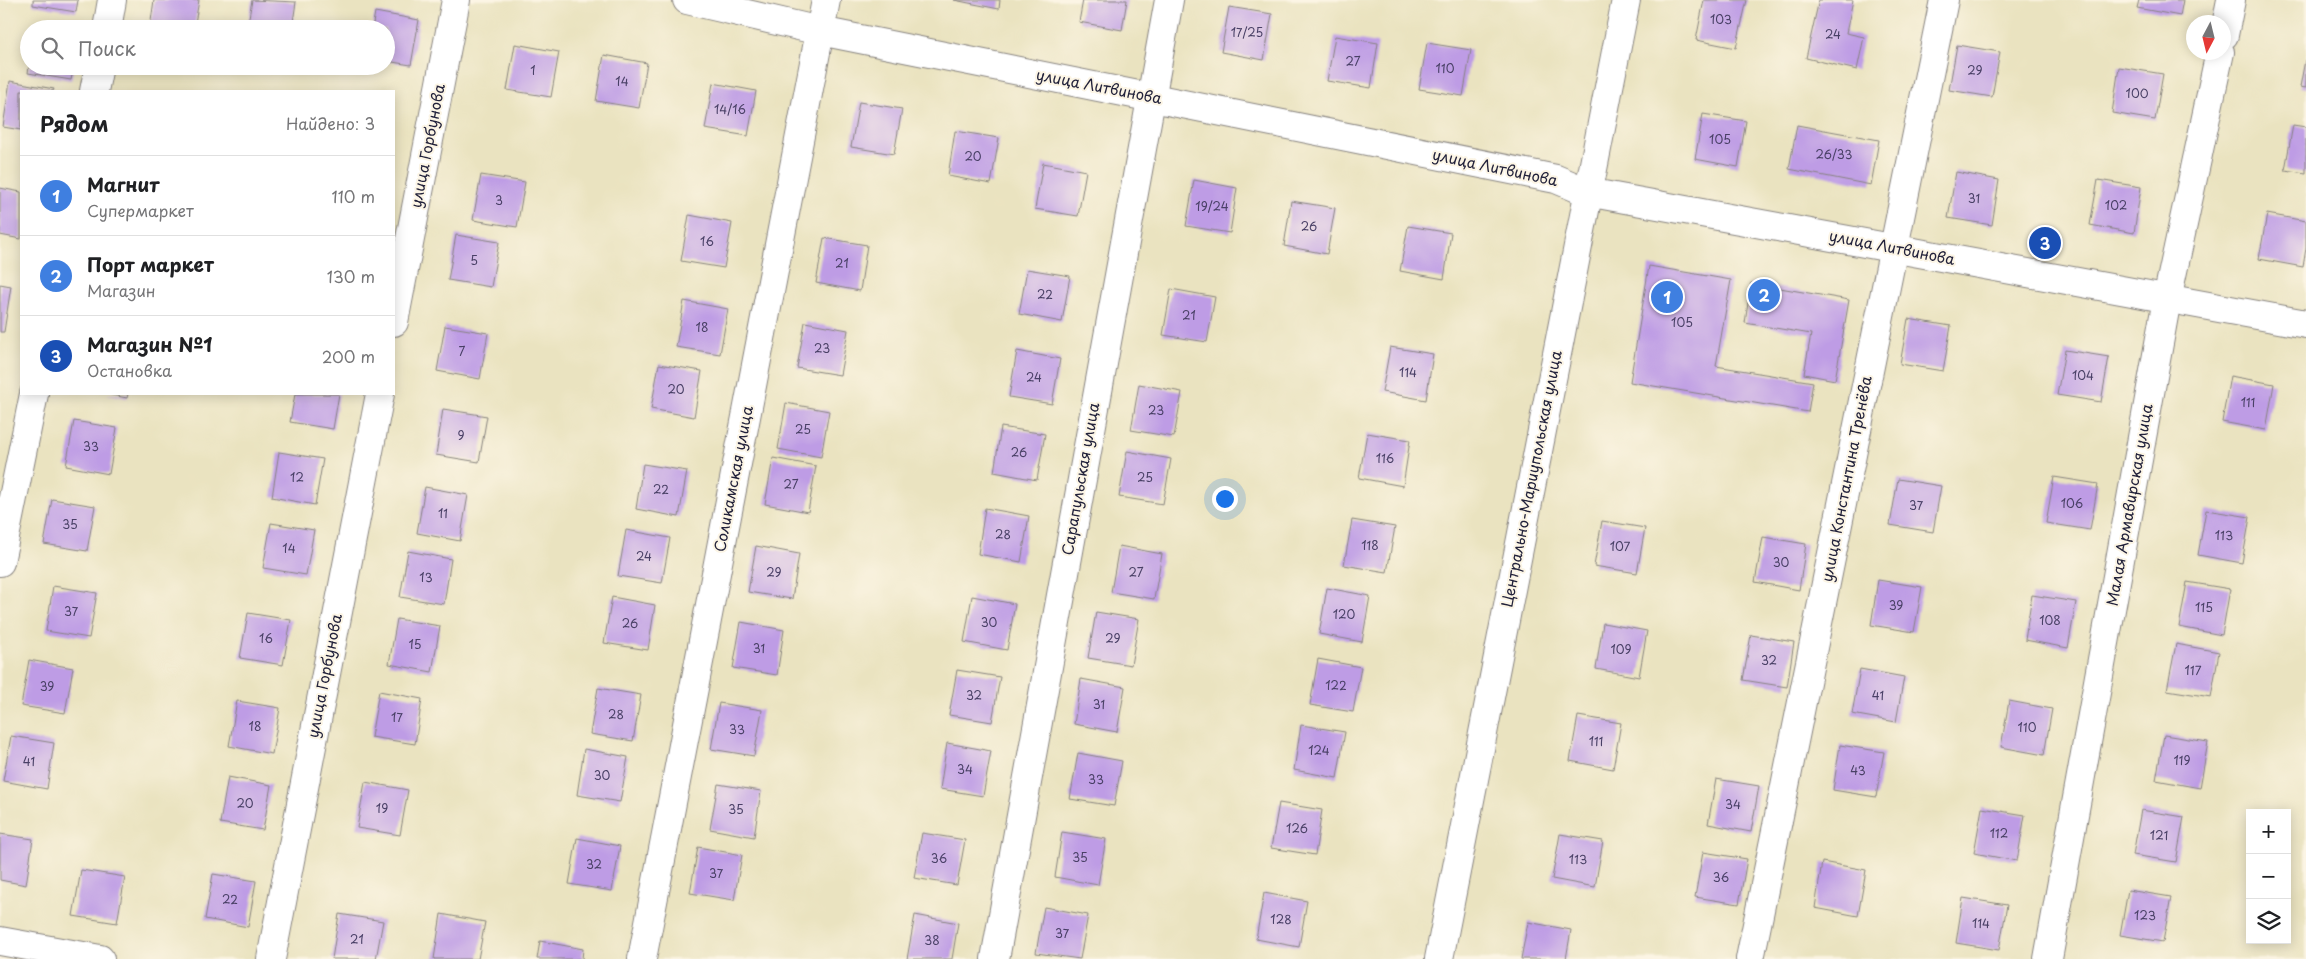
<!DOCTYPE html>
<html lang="ru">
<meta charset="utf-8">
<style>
body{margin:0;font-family:"Playpen Sans",sans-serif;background:#f2f2f2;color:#202124}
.controls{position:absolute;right:15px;bottom:15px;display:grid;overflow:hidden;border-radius:0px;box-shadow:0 2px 12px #0003}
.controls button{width:45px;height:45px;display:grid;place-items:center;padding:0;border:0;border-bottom:1px solid #e0e0e0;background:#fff;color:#202124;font:25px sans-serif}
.compass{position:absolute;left:2186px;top:15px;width:45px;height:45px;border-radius:50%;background:#fff;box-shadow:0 2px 12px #0003;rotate:187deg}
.you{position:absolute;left:1224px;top:498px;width:18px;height:18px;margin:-12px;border:4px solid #fff;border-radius:50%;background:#1a73e8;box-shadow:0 0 0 8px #1a73e833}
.badge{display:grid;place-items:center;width:32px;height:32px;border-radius:50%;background:#7c3aed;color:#fff;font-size:16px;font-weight:700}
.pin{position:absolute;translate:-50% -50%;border:2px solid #fff;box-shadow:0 1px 5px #0006}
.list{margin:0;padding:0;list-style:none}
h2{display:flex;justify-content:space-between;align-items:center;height:65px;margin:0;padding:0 20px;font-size:21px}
h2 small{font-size:16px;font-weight:400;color:#757577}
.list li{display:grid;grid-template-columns:32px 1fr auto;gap:15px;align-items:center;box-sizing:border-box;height:80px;padding:0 20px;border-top:1px solid #e0e0e0}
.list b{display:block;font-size:19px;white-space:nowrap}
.list p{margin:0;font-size:16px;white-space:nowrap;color:#757577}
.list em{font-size:16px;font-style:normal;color:#757577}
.icon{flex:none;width:28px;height:28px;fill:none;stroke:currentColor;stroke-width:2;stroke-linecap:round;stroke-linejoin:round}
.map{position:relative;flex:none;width:2306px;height:959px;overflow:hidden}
.search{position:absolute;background:#fff;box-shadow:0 2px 12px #0003;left:20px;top:20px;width:375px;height:55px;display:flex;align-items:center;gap:12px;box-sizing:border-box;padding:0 18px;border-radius:28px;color:#757577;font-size:19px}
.panel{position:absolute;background:#fff;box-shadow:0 2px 12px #0003;left:20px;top:90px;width:375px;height:305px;border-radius:0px}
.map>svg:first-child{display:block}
</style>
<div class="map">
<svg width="2306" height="959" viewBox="0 0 2306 959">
<rect width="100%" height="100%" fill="#fcf5e5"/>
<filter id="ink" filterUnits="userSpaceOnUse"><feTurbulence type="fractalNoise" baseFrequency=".02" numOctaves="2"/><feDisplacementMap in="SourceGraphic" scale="10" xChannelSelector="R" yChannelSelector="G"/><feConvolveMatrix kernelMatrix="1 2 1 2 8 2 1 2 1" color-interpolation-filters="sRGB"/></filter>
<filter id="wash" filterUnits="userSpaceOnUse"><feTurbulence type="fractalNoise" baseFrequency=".0096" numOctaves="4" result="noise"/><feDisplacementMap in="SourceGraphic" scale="20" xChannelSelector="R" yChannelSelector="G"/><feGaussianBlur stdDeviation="1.12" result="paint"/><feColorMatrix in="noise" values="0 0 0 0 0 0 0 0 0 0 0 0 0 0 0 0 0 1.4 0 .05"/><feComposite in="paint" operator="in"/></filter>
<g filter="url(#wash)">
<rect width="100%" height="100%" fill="#eae3c0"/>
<g id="blocks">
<path fill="#be9ce5" d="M 33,0 L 78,0 L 76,12 L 33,5 Z
M 154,0 L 199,0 L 194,29 L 150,28 Z
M 252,0 L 296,2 L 292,29 L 247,29 Z
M 954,0 L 1000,0 L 999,9 Z
M 1083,0 L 1127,0 L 1122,30 L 1079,22 Z
M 1704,0 L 1747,0 L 1736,48 L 1696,40 Z
M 1819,0 L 1853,0 L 1846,33 L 1864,37 L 1857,70 L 1806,58 Z
M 2139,0 L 2183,0 L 2180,16 L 2137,8 Z
M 1229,7 L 1272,14 L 1264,60 L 1221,52 Z
M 375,12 L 419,20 L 411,65 L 386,61 L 386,29 L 372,29 Z
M 1335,36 L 1378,43 L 1371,88 L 1327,81 Z
M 1427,43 L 1471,50 L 1463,96 L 1419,89 Z
M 515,44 L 559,52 L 551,97 L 507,90 Z
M 1957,45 L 2000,52 L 1992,97 L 1949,90 Z
M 604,55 L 647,63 L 639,108 L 596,101 Z
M 2305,60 L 2306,61 L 2306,88 L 2300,87 Z
M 29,66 L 74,66 L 71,80 L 28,73 Z
M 2119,67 L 2163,74 L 2155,120 L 2112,113 Z
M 10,81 L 54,89 L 53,91 L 21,91 L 21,130 L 3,127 Z
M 713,83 L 756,91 L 748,136 L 705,129 Z
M 859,102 L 902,109 L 894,154 L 851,147 Z
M 1703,114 L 1746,121 L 1738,167 L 1695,159 Z
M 1797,125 L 1879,140 L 1871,185 L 1789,169 Z
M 2293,125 L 2306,127 L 2306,173 L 2285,170 Z
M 955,131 L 999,138 L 991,184 L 948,176 Z
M 1043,163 L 1086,171 L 1078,216 L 1035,209 Z
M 1956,172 L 1999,180 L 1992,225 L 1948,218 Z
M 481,175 L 525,182 L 517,227 L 473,220 Z
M 1194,180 L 1237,188 L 1230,233 L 1186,226 Z
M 2098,180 L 2141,187 L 2134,233 L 2090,225 Z
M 0,188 L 21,192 L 21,239 L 0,235 Z
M 1291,201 L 1335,208 L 1327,254 L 1284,246 Z
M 2267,214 L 2306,221 L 2306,248 L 2303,267 L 2259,259 Z
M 689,215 L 732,223 L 724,268 L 681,261 Z
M 1408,226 L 1451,233 L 1444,279 L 1400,271 Z
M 456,235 L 499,242 L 491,287 L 448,280 Z
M 824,238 L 867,245 L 860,291 L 816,283 Z
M 1649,266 L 1731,280 L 1716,366 L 1813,382 L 1808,412 L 1630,382 Z
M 1027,269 L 1070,276 L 1062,322 L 1019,314 Z
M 1751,283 L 1849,300 L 1835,380 L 1804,374 L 1811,334 L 1745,323 Z
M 0,284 L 11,286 L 4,332 L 0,332 Z
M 1171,289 L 1215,297 L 1207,342 L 1163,335 Z
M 684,301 L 728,309 L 720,354 L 676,347 Z
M 1908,319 L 1951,326 L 1943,371 L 1900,364 Z
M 805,322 L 848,330 L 840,375 L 797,368 Z
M 445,326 L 488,333 L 480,379 L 437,371 Z
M 1390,347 L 1433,354 L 1426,400 L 1382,392 Z
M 2065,350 L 2109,357 L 2101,402 L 2057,395 Z
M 1017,351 L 1060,359 L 1052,404 L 1009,397 Z
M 659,364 L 702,371 L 694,417 L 651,409 Z
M 2230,376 L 2274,384 L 2266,430 L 2222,422 Z
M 1139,384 L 1182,392 L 1174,437 L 1131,430 Z
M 107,394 L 128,394 L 127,398 Z
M 295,394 L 339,394 L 333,429 L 290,422 Z
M 786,403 L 829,411 L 821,457 L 778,449 Z
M 443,409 L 487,416 L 479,462 L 436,455 Z
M 74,421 L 117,428 L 109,474 L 66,466 Z
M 1001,427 L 1045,434 L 1037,480 L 994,472 Z
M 1367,433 L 1410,440 L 1403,486 L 1359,478 Z
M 1127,451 L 1171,459 L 1163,504 L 1119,497 Z
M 279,452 L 323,459 L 315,505 L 272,497 Z
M 773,458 L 816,466 L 808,512 L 765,504 Z
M 643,464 L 687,471 L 679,517 L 636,509 Z
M 2054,477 L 2098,484 L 2090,530 L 2046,523 Z
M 1898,479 L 1941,486 L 1933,532 L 1890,525 Z
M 425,487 L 468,495 L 460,541 L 417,533 Z
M 52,499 L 95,506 L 87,551 L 44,544 Z
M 985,508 L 1029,516 L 1021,562 L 978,554 Z
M 2206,510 L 2250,517 L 2242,563 L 2198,555 Z
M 1352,520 L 1395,527 L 1387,572 L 1344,565 Z
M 1602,521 L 1645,528 L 1637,573 L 1594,566 Z
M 271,523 L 314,530 L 306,575 L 263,568 Z
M 626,530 L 670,538 L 662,583 L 618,576 Z
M 1763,537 L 1806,544 L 1799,590 L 1755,582 Z
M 756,546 L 799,554 L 792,599 L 748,592 Z
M 1119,546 L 1162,554 L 1154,599 L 1111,592 Z
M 408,551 L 451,559 L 444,604 L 400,597 Z
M 1878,580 L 1922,587 L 1914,632 L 1871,625 Z
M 2187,582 L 2230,589 L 2222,635 L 2179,627 Z
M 53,586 L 97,593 L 89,638 L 46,631 Z
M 1327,588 L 1370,596 L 1362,642 L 1319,634 Z
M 2032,595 L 2076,602 L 2068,648 L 2025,640 Z
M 972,596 L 1015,604 L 1007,650 L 964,642 Z
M 612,597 L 655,605 L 648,650 L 604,643 Z
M 1096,612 L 1139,619 L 1131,665 L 1088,658 Z
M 248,613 L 291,620 L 283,665 L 240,658 Z
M 397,619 L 440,626 L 432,672 L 389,664 Z
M 741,622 L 784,630 L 777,675 L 733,668 Z
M 1603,623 L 1647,631 L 1639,677 L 1596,669 Z
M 1751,635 L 1794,642 L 1787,687 L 1743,680 Z
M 2176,644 L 2219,652 L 2211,697 L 2167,690 Z
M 1318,659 L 1361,667 L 1353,712 L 1310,705 Z
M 29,660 L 73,668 L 65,713 L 21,706 Z
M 1860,669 L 1904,677 L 1896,722 L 1852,714 Z
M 957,670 L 1000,677 L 992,722 L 949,715 Z
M 1081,679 L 1125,687 L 1117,732 L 1074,724 Z
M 598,688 L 641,695 L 633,741 L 590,734 Z
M 379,691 L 422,699 L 415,744 L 371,737 Z
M 237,701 L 280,708 L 272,754 L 229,746 Z
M 2009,701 L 2052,709 L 2044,755 L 2001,747 Z
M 719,703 L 762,710 L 754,756 L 711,749 Z
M 1578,716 L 1621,723 L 1613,769 L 1570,761 Z
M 1301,725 L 1345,732 L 1337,778 L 1294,770 Z
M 2164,735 L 2208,742 L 2200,788 L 2156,780 Z
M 11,736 L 54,743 L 47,789 L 3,781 Z
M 947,743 L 991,751 L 983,796 L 940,789 Z
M 1840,745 L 1884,752 L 1876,797 L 1833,790 Z
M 584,749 L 628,757 L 620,802 L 577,795 Z
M 1078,753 L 1122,761 L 1114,806 L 1070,799 Z
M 228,777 L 271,785 L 263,830 L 220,823 Z
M 1716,779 L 1759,786 L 1751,832 L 1708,824 Z
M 365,782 L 408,790 L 400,835 L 357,828 Z
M 718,784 L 761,791 L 754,837 L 710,829 Z
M 1279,803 L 1322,810 L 1315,855 L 1271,848 Z
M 1982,808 L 2025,815 L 2017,861 L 1974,853 Z
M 2141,810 L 2184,817 L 2176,862 L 2133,855 Z
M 1062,832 L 1106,839 L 1098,885 L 1055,877 Z
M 922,833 L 965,840 L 957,885 L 914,878 Z
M 0,834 L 33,839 L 26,885 L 0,880 Z
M 1560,834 L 1603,841 L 1595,887 L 1552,879 Z
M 577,838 L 620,846 L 612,891 L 569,884 Z
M 698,847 L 742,855 L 734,900 L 690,893 Z
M 1703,852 L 1747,859 L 1739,904 L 1695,897 Z
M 1822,862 L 1866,870 L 1858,916 L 1815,908 Z
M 81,870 L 125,877 L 117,923 L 73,916 Z
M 213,874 L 256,881 L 248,927 L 205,919 Z
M 2128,890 L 2171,897 L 2163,942 L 2120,935 Z
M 1264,893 L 1307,901 L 1299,947 L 1256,939 Z
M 1963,898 L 2007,905 L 1999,950 L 1956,943 Z
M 1044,907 L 1088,915 L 1080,959 L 1036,953 Z
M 339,914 L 383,921 L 376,959 L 332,959 Z
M 441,914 L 485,922 L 478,959 L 434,959 Z
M 915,915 L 958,923 L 952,959 L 907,959 Z
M 1528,922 L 1571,930 L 1566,959 L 1521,959 Z
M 540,941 L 583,949 L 582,959 L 537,959 Z"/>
</g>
</g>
<g filter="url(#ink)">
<use href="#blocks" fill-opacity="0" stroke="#86827e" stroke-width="1"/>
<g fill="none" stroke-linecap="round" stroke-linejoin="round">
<g stroke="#86827e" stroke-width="30">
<path id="minor" d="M 107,29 L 112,0
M 2224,35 L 2231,0
M 94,91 L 99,66
M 394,322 L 456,0
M 0,562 L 34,394
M 0,941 L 100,959
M 271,959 L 380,394
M 642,959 L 826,0
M 995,959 L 1169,0
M 1750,959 L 1944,0
M 2048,959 L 2167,299 L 2220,52"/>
</g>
<g stroke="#86827e" stroke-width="30">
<path id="tertiary" d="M 687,0 L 820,31 L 1556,179 L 1587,192 L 2306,324
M 1439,959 L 1626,0"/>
</g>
<use href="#minor" stroke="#fff" stroke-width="28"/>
<use href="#tertiary" stroke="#fff" stroke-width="28"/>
</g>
</g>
<g text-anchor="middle" stroke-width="4" stroke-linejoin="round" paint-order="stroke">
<g font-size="12" fill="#494066">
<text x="1721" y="24">103</text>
<text x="1247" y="37">17/25</text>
<text x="1833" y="39">24</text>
<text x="1353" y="66">27</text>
<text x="1445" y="73">110</text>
<text x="533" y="75">1</text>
<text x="1975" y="75">29</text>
<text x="622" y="86">14</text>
<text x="2137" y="98">100</text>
<text x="730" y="114">14/16</text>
<text x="1720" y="144">105</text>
<text x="1834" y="159">26/33</text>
<text x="973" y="161">20</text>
<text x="1974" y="203">31</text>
<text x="499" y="205">3</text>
<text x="2116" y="210">102</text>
<text x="1212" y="211">19/24</text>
<text x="1309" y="231">26</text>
<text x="707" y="246">16</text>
<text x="474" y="265">5</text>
<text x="842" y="268">21</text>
<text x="1045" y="299">22</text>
<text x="1189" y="320">21</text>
<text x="1682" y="327">105</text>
<text x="702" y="332">18</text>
<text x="822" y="353">23</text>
<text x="462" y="356">7</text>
<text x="1408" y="377">114</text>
<text x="2083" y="380">104</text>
<text x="1034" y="382">24</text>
<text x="676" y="394">20</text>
<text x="2248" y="407">111</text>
<text x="1156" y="415">23</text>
<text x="803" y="434">25</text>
<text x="461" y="440">9</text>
<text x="91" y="451">33</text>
<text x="1019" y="457">26</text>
<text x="1385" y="463">116</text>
<text x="297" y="482">12</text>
<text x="1145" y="482">25</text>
<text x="791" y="489">27</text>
<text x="661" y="494">22</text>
<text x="2072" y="508">106</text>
<text x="1916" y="510">37</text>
<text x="443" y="518">11</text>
<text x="70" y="529">35</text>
<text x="1003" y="539">28</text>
<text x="2224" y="540">113</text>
<text x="1370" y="550">118</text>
<text x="1620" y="551">107</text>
<text x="289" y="553">14</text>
<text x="644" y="561">24</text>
<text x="1781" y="567">30</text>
<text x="774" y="577">29</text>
<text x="1136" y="577">27</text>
<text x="426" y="582">13</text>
<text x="1896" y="610">39</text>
<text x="2204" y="612">115</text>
<text x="71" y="616">37</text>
<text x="1344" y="619">120</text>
<text x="2050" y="625">108</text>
<text x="989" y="627">30</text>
<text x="630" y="628">26</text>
<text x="266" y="643">16</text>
<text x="1113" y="643">29</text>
<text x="415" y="649">15</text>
<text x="759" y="653">31</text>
<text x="1621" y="654">109</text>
<text x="1769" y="665">32</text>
<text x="2193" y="675">117</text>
<text x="1336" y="690">122</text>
<text x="47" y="691">39</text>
<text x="974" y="700">32</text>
<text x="1878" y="700">41</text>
<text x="1099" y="709">31</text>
<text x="616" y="719">28</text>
<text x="397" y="722">17</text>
<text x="255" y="731">18</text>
<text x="2027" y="732">110</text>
<text x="737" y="734">33</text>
<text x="1596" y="746">111</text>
<text x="1319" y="755">124</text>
<text x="2182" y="765">119</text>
<text x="29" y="766">41</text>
<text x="965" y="774">34</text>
<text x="1858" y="775">43</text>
<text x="602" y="780">30</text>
<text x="1096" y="784">33</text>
<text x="245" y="808">20</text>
<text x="1733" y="809">34</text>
<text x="382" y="813">19</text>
<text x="736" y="814">35</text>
<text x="1297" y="833">126</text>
<text x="1999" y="838">112</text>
<text x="2159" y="840">121</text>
<text x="1080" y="862">35</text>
<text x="939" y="863">36</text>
<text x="1578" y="864">113</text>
<text x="594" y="869">32</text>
<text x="716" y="878">37</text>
<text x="1721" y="882">36</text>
<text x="230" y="904">22</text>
<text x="2145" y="920">123</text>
<text x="1281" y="924">128</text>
<text x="1981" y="928">114</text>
<text x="1062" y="938">37</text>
<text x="357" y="944">21</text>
<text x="932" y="945">38</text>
</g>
<g font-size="15" fill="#22223b" stroke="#fcf5e5">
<text transform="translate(1099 87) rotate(11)" y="5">улица Литвинова</text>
<text transform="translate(428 146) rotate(-79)" y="5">улица Горбунова</text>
<text transform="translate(1495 168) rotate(12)" y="5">улица Литвинова</text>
<text transform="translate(1892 248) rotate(11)" y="5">улица Литвинова</text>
<text transform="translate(734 479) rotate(-79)" y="5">Соликамская улица</text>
<text transform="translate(1081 479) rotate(-80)" y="5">Сарапульская улица</text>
<text transform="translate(1532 479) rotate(-79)" y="5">Центрально-Мариупольская улица</text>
<text transform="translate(1847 479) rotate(-79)" y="5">улица Константина Тренёва</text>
<text transform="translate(2130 505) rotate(-80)" y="5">Малая Армавирская улица</text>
<text transform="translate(325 676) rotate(-79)" y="5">улица Горбунова</text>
</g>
</g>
</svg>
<div class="controls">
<button>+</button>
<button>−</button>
<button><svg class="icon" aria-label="layers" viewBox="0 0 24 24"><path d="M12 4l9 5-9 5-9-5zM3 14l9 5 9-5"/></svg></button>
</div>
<svg class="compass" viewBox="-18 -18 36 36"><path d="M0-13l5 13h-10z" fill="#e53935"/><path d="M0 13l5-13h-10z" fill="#757577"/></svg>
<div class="you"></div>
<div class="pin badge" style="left:1667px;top:297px;background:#3f7fe0">1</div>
<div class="pin badge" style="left:1764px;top:295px;background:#3f7fe0">2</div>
<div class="pin badge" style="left:2045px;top:243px;background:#1a4fb4">3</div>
<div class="search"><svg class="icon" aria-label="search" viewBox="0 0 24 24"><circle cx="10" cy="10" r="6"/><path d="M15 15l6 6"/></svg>Поиск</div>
<section class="panel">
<h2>Рядом<small>Найдено: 3</small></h2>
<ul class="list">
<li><span class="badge" style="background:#3f7fe0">1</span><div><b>Магнит</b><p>Супермаркет</p></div><em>110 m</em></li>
<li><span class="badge" style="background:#3f7fe0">2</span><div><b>Порт маркет</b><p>Магазин</p></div><em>130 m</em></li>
<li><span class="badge" style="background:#1a4fb4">3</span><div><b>Магазин №1</b><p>Остановка</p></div><em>200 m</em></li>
</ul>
</section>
</div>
